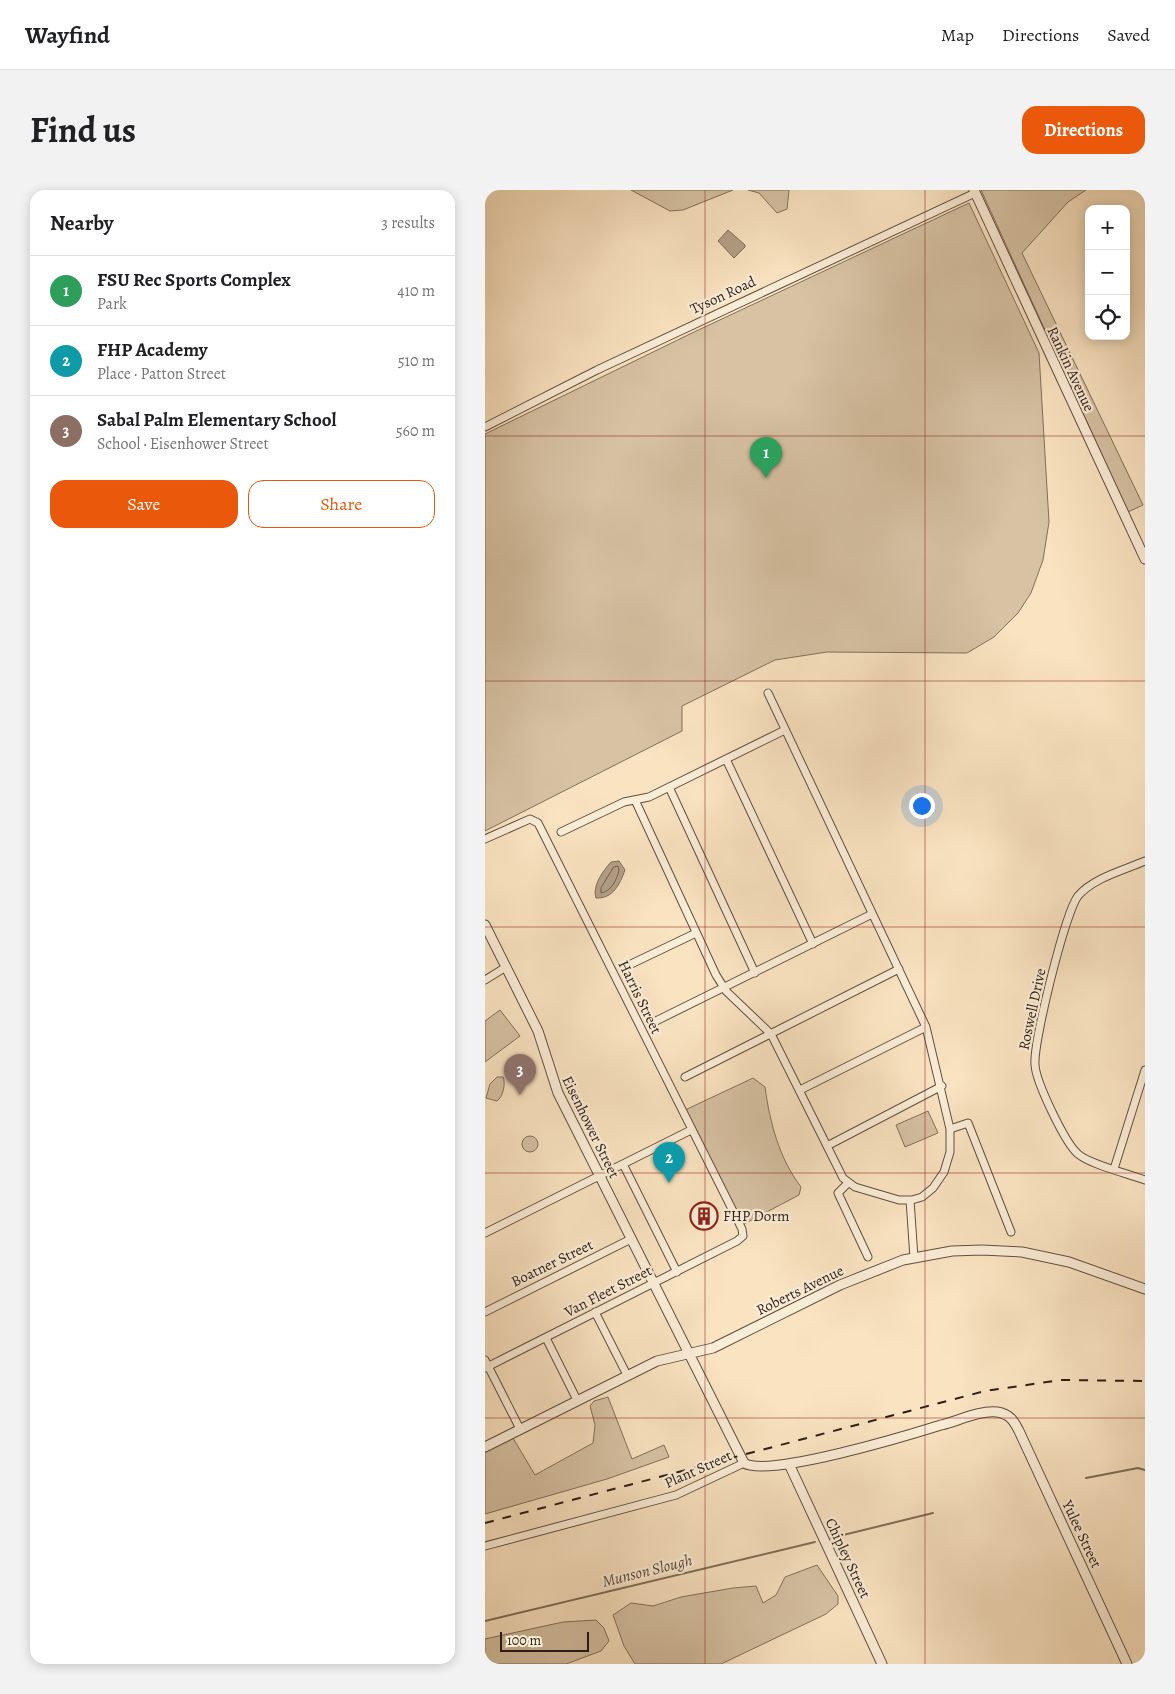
<!DOCTYPE html>
<meta charset="utf-8">
<style>
body{margin:0;font-family:Alegreya,serif;background:#f2f2f2;color:#202124}
.controls{position:absolute;right:15px;top:15px;display:grid;overflow:hidden;border-radius:10px;box-shadow:0 2px 12px #0003}
.controls button{width:45px;height:45px;display:grid;place-items:center;padding:0;border:0;border-bottom:1px solid #e0e0e0;background:#fff;color:#202124;font:25px sans-serif}
.scale{position:absolute;left:15px;bottom:12px;width:89px;box-sizing:border-box;padding-left:5px;border:2px solid #2b1e17;border-top:0;font-size:14px;line-height:18px;white-space:nowrap;color:#2b1e17;-webkit-text-stroke:4px #fcedd7;paint-order:stroke}
.you{position:absolute;left:436px;top:615px;width:18px;height:18px;margin:-12px;border:4px solid #fff;border-radius:50%;background:#1a73e8;box-shadow:0 0 0 8px #1a73e833}
.badge{display:grid;place-items:center;width:32px;height:32px;border-radius:50%;background:#ea580c;color:#fff;font-size:16px;font-weight:700}
.pin{position:absolute;translate:-50% -41px;filter:drop-shadow(0 1px 2px #0008)}
.pin::after{content:'';position:absolute;top:26px;width:18px;height:15px;background:inherit;clip-path:polygon(0 0,100% 0,50% 100%)}
.list{margin:0;padding:0;list-style:none}
h2{display:flex;justify-content:space-between;align-items:center;height:65px;margin:0;padding:0 20px;font-size:21px}
h2 small{font-size:16px;font-weight:400;color:#757577}
.list li{display:grid;grid-template-columns:32px 1fr auto;gap:15px;align-items:center;box-sizing:border-box;height:70px;padding:0 20px;border-top:1px solid #e0e0e0}
.list b{display:block;font-size:19px;white-space:nowrap}
.list p{margin:0;font-size:16px;white-space:nowrap;color:#757577}
.list em{font-size:16px;font-style:normal;color:#757577}
.actions{display:flex;gap:10px;padding:15px 20px}
.actions a{flex:1;padding:11px 0;border:1px solid #ea580c;border-radius:15px;text-align:center;font-size:18px;color:#ea580c}
.actions .main{background:#ea580c;color:#fff}
.icon{flex:none;width:28px;height:28px;fill:none;stroke:currentColor;stroke-width:2;stroke-linecap:round;stroke-linejoin:round}
.map{position:relative;flex:none;width:660px;height:1474px;overflow:hidden;border-radius:15px}
header{display:flex;align-items:center;gap:30px;box-sizing:border-box;height:70px;padding:0 25px;background:#fff;border-bottom:1px solid #e0e0e0}
header strong{font-size:24px}
nav{display:flex;gap:28px;margin-inline-start:auto;font-size:18px}
.intro{display:flex;align-items:center;justify-content:space-between;box-sizing:border-box;height:120px;padding:0 30px}
h1{margin:0;font-size:35px}
.button{padding:12px 22px;border-radius:15px;background:#ea580c;color:#fff;font-size:18px;font-weight:700}
main{display:flex;gap:30px;padding:0 30px}
aside{flex:1;background:#fff;border-radius:15px;box-shadow:0 2px 12px #0003}
.map>svg:first-child{display:block}
</style>
<header>
<strong>Wayfind</strong>
<nav><a>Map</a><a>Directions</a><a>Saved</a></nav>
</header>
<div class="intro"><h1>Find us</h1><a class="button">Directions</a></div>
<main>
<aside>
<h2>Nearby<small>3 results</small></h2>
<ul class="list">
<li><span class="badge" style="background:#2e9e5b">1</span><div><b>FSU Rec Sports Complex</b><p>Park</p></div><em>410 m</em></li>
<li><span class="badge" style="background:#0f9aa8">2</span><div><b>FHP Academy</b><p>Place · Patton Street</p></div><em>510 m</em></li>
<li><span class="badge" style="background:#8d6e63">3</span><div><b>Sabal Palm Elementary School</b><p>School · Eisenhower Street</p></div><em>560 m</em></li>
</ul>
<div class="actions"><a class="main">Save</a><a>Share</a></div>
</aside>
<div class="map">
<svg width="660" height="1474" viewBox="0 0 660 1474">
<rect width="100%" height="100%" fill="#fae3c1"/>
<filter id="stains"><feTurbulence type="fractalNoise" baseFrequency=".004" numOctaves="4"/><feColorMatrix values="0 0 0 0 .2 0 0 0 0 .09 0 0 0 0 .02 0 0 0 .5 -.17"/></filter>
<radialGradient id="worn" r=".72"><stop offset=".6" stop-color="#630" stop-opacity="0"/><stop offset="1" stop-color="#630" stop-opacity=".3"/></radialGradient>
<path fill="#d7c2a4" stroke="#81705e" d="M 146,0 L 248,0 L 198,20 L 185,21 Z
M 263,0 L 304,0 L 302,19 L 292,23 L 274,3 Z
M 496,0 L 601,0 L 583,12 L 537,63 L 658,315 L 643,322 Z
M 484,13 L 554,163 L 564,332 L 558,370 L 546,403 L 533,423 L 509,447 L 482,463 L 342,462 L 290,470 L 197,516 L 197,541 L 0,641 L 0,244 L 207,143 Z
M 15,820 L 35,846 L 0,872 L 0,831 Z
M 12,887 L 18,887 C 21,893 18,907 12,911 L 1,908 L 5,894 Z
M 268,888 L 280,897 C 285,933 294,968 316,997 L 314,1005 L 259,1034 L 198,921 Z
M 443,921 L 453,943 L 420,957 L 411,935 Z
M37 954a8 8 0 1 1 16 0a8 8 0 1 1-16 0Z
M 123,1207 L 147,1269 L 179,1255 L 184,1267 L 122,1289 L 0,1324 L 0,1261 L 28,1248 L 50,1285 L 108,1253 L 110,1235 L 105,1216 L 109,1211 Z
M 332,1375 L 353,1406 L 353,1414 L 341,1424 L 236,1474 L 150,1474 L 139,1456 L 128,1425 L 146,1413 L 168,1416 L 196,1407 L 248,1398 L 271,1396 L 278,1413 L 291,1405 L 300,1387 Z
M 111,1430 L 119,1438 L 124,1451 L 116,1461 L 81,1474 L 0,1474 L 0,1449 L 78,1432 Z"/>
<path fill="#b4a087" stroke="#7d6c5a" d="M 243,40 L 260,55 L 260,57 L 249,68 L 233,51 Z
M 134,671 L 140,680 C 135,694 128,709 111,708 C 107,696 118,681 126,672 Z"/>
<g fill="none" stroke-linecap="round" stroke-linejoin="round">
<path stroke="#705f4f" stroke-width="1" d="M 129,677 L 133,676 L 134,680 C 132,689 127,701 116,703 L 116,698 Z"/>
<path stroke="#7d6c5a" stroke-width="2" d="M 601,1288 L 653,1278 L 660,1280
M 346,1348 L 448,1323
M 0,1431 L 330,1352"/>
<g stroke="#5f4f42" stroke-width="9">
<path id="minor" d="M 0,237 L 112,180 L 490,3
M 241,569 L 328,754
M 184,597 L 270,783
M 150,610 L 231,785 L 241,801 L 286,844 L 358,988 L 370,997 L 414,1010 L 427,1010 L 437,1007 L 448,998 L 459,982 L 465,962 L 465,939 L 441,837 L 283,503
M 76,642 L 139,612 L 164,607 L 300,540
M 0,649 L 45,629 L 53,633 L 257,1039 L 258,1046 L 252,1051 L 0,1178
M 660,671 C 639,680 608,688 593,706 C 580,723 548,853 550,875 C 551,892 580,953 593,964 C 604,974 644,984 660,990
M 144,775 L 211,743
M 0,790 L 21,777
M 171,831 L 387,724
M 200,887 L 414,779
M 315,900 L 441,837
M 465,939 L 483,933 L 526,1042
M 342,956 L 457,896
M 138,974 L 192,1082
M 629,979 L 660,880
M 363,993 L 353,1003 L 383,1067
M 425,1010 L 429,1068
M 0,1043 L 206,940
M 0,1122 L 146,1049
M 110,1122 L 142,1185
M 61,1148 L 92,1210
M 0,1170 L 35,1239
M 0,1356 L 191,1305 L 259,1273"/>
</g>
<g stroke="#5f4f42" stroke-width="11">
<path id="tertiary" d="M 489,0 L 660,369
M 0,735 L 53,841 L 73,903 L 259,1273 C 283,1288 424,1245 456,1235 C 473,1231 495,1220 512,1222 C 525,1224 529,1231 534,1241 L 642,1474
M 0,1257 L 172,1171 L 228,1158 L 355,1095 L 418,1070 L 467,1061 L 497,1060 L 537,1062 L 584,1072 L 660,1099
M 304,1274 L 397,1474"/>
</g>
<use href="#minor" stroke="#fcedd7" stroke-width="7"/>
<use href="#tertiary" stroke="#fcedd7" stroke-width="9"/>
<path stroke="#2b1e17" stroke-width="2" stroke-dasharray="9 9" stroke-linecap="butt" d="M 0,1333 L 500,1201 L 576,1190 L 660,1191"/>
</g>
<path fill="none" stroke="#8f2418" stroke-width="1" stroke-opacity="0.55" d="M 220,0 L 220,1474M 440,0 L 440,1474M 0,246 L 660,246M 0,491 L 660,491M 0,737 L 660,737M 0,983 L 660,983M 0,1228 L 660,1228"/>
<defs>
<g id="building-ring" transform="scale(1.4375)"><circle r="9.5" fill="#fcedd7" stroke="#8f2418" stroke-width="1.5"/><path d="M-4-6H4V6H1V3H-1V6H-4ZM-2.5-4.3h1.7v1.8h-1.7ZM.8-4.3h1.7v1.8H.8ZM-2.5-1h1.7V.8h-1.7ZM.8-1h1.7V.8H.8Z" fill="#8f2418"/></g>
</defs>
<g fill-rule="evenodd">
<use href="#building-ring" x="219" y="1026"/>
</g>
<g text-anchor="middle" stroke-width="4.5" stroke-linejoin="round" paint-order="stroke">
<g font-size="15" fill="#2b1e17" stroke="#fcedd7">
<text transform="translate(238 105) rotate(-25)" y="5">Tyson Road</text>
<text transform="translate(586 179) rotate(65)" y="5">Rankin Avenue</text>
<text transform="translate(155 807) rotate(64)" y="5">Harris Street</text>
<text transform="translate(547 819) rotate(-78)" y="5">Roswell Drive</text>
<text transform="translate(106 937) rotate(64)" y="5">Eisenhower Street</text>
<text transform="translate(67 1073) rotate(-26)" y="5">Boatner Street</text>
<text transform="translate(315 1100) rotate(-26)" y="5">Roberts Avenue</text>
<text transform="translate(123 1101) rotate(-27)" y="5">Van Fleet Street</text>
<text transform="translate(213 1279) rotate(-24)" y="5">Plant Street</text>
<text transform="translate(597 1344) rotate(65)" y="5">Yulee Street</text>
<text transform="translate(363 1368) rotate(65)" y="5">Chipley Street</text>
</g>
<g font-size="15" fill="#2b1e17" stroke="#fcedd7" text-anchor="start">
<text x="238" y="1031">FHP Dorm</text>
</g>
<g font-size="16" font-style="italic" fill="#5b4c3e" stroke="#fcedd7">
<text transform="translate(162 1380) rotate(-14)" y="6">Munson Slough</text>
</g>
</g>
<rect width="100%" height="100%" filter="url(#stains)"/>
<rect width="100%" height="100%" fill="url(#worn)"/>
</svg>
<div class="controls">
<button>+</button>
<button>−</button>
<button><svg class="icon" aria-label="locate" viewBox="0 0 24 24"><circle cx="12" cy="12" r="6"/><path d="M12 2v4M12 18v4M2 12h4M18 12h4"/></svg></button>
</div>
<div class="scale">100 m</div>
<div class="you"></div>
<div class="pin badge" style="left:281px;top:288px;background:#2e9e5b">1</div>
<div class="pin badge" style="left:184px;top:993px;background:#0f9aa8">2</div>
<div class="pin badge" style="left:35px;top:905px;background:#8d6e63">3</div>
</div>
</main>
